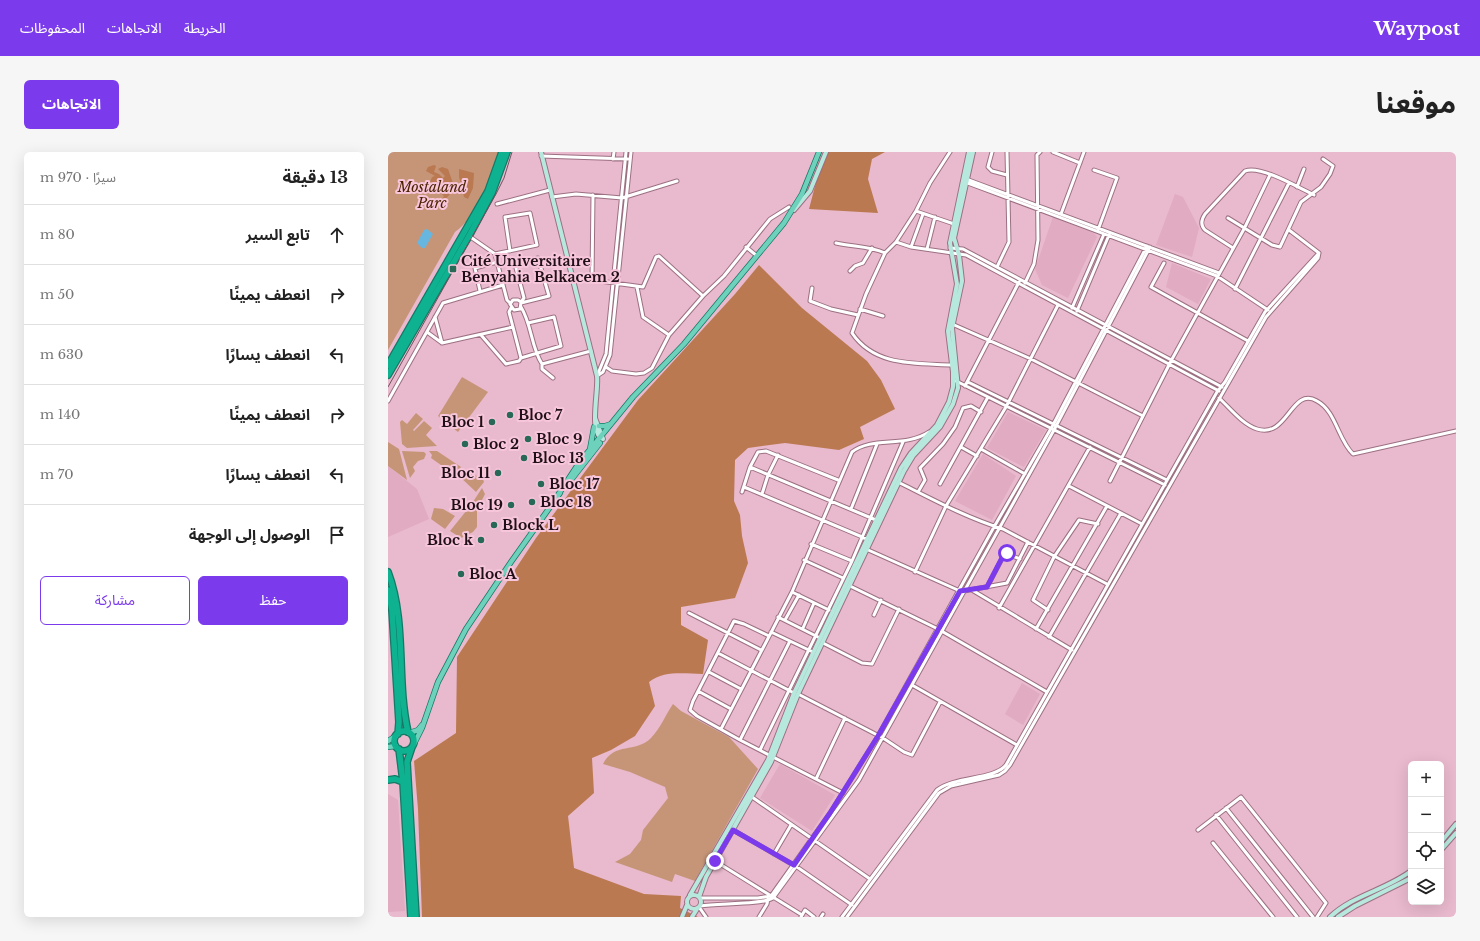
<!DOCTYPE html>
<html lang="ar">
<meta charset="utf-8">
<style>
body{margin:0;font-family:"Libre Baskerville","Noto Sans Arabic",serif;background:#f6f6f6;color:#222;direction:rtl}
.controls{position:absolute;right:12px;bottom:12px;display:grid;overflow:hidden;border-radius:6px;box-shadow:0 4px 16px #0002}
.controls button{width:36px;height:36px;display:grid;place-items:center;padding:0;border:0;border-bottom:1px solid #e0e0e0;background:#fff;color:#222;font:20px sans-serif}
.stop{position:absolute;width:12px;height:12px;margin:-9px;border:3px solid #7c3aed;border-radius:50%;background:#fff}
.stop.end{background:#7c3aed;border-color:#fff;box-shadow:0 1px 4px #0008}
.list{margin:0;padding:0;list-style:none}
h2{display:flex;justify-content:space-between;align-items:center;height:52px;margin:0;padding:0 16px;font-size:17px}
h2 small{font-size:13px;font-weight:400;color:#767676}
.list li{display:grid;grid-template-columns:26px 1fr auto;gap:12px;align-items:center;box-sizing:border-box;height:60px;padding:0 16px;border-top:1px solid #e0e0e0}
.list b{display:block;font-size:15px;white-space:nowrap}
.list em{font-size:13px;font-style:normal;color:#767676}
.actions{display:flex;gap:8px;padding:12px 16px}
.actions a{flex:1;padding:9px 0;border:1px solid #7c3aed;border-radius:6px;text-align:center;font-size:14px;color:#7c3aed}
.actions .main{background:#7c3aed;color:#fff}
.icon{flex:none;width:22px;height:22px;fill:none;stroke:currentColor;stroke-width:2;stroke-linecap:round;stroke-linejoin:round}
.map{position:relative;flex:none;width:1068px;height:765px;overflow:hidden;direction:ltr;border-radius:6px}
header{display:flex;align-items:center;gap:24px;box-sizing:border-box;height:56px;padding:0 20px;background:#7c3aed;color:#fff}
header strong{font-size:19px}
nav{display:flex;gap:22px;margin-inline-start:auto;font-size:14px}
.intro{display:flex;align-items:center;justify-content:space-between;box-sizing:border-box;height:96px;padding:0 24px}
h1{margin:0;font-size:28px}
.button{padding:10px 18px;border-radius:6px;background:#7c3aed;color:#fff;font-size:14px;font-weight:700}
main{display:flex;gap:24px;padding:0 24px}
aside{flex:1;background:#fff;border-radius:6px;box-shadow:0 4px 16px #0002}
.map>svg:first-child{display:block}
</style>
<header>
<strong>Waypost</strong>
<nav><a>الخريطة</a><a>الاتجاهات</a><a>المحفوظات</a></nav>
</header>
<div class="intro"><h1>موقعنا</h1><a class="button">الاتجاهات</a></div>
<main>
<div class="map">
<svg width="1068" height="765" viewBox="0 0 1068 765">
<rect width="100%" height="100%" fill="#e9b9cd"/>
<path fill="#e1abc1" d="M 787,42 L 795,45 L 811,76 L 804,105 L 768,93 Z
M 665,65 L 706,81 L 709,85 L 680,146 L 654,133 L 647,117 Z
M 784,111 L 823,127 L 810,152 L 778,135 Z
M 620,260 L 658,278 L 636,315 L 599,296 Z
M 595,302 L 628,324 L 604,368 L 567,349 Z
M 0,314 L 29,337 L 41,367 L 0,385 Z
M 634,531 L 652,542 L 635,573 L 617,562 Z
M 392,612 L 447,643 L 424,679 L 372,646 Z
M 0,642 L 10,648 L 17,759 L 0,760 Z"/>
<path fill="#c69578" d="M 0,0 L 111,0 C 102,28 92,62 67,80 L 0,198 Z
M 74,225 L 100,240 L 70,280 L 50,264 Z
M 28,261 L 35,267 L 25,278 L 26,279 L 36,269 L 44,276 L 38,283 L 49,294 L 19,296 L 14,292 L 12,270 L 14,268 L 19,272 Z
M 0,290 L 11,297 L 19,328 L 0,314 Z
M 14,299 L 36,300 L 38,302 L 36,307 L 30,309 L 25,315 L 27,319 L 22,326 Z
M 41,299 L 49,299 L 73,315 L 67,323 L 43,306 L 44,303 Z
M 75,317 L 95,327 L 96,330 L 88,340 L 70,323 Z
M 94,336 L 97,342 L 89,358 L 89,375 L 85,380 L 73,386 L 62,379 L 83,353 Z
M 46,356 L 55,357 L 67,364 L 57,377 L 43,367 Z
M 285,552 L 293,559 L 341,585 L 370,617 L 307,729 L 287,722 L 284,730 L 227,710 L 242,702 L 253,688 L 255,678 L 280,646 L 277,635 L 242,620 L 215,612 C 227,589 247,602 263,586 C 272,577 278,562 285,552 Z"/>
<path fill="#ba7950" d="M 436,0 L 497,0 L 484,7 L 480,27 L 490,61 L 421,57 Z
M 46,13 L 48,14 L 46,20 L 51,22 L 55,26 L 57,24 L 50,17 L 54,15 L 60,17 L 65,31 L 65,36 L 60,36 L 62,42 L 56,49 L 54,47 L 56,44 L 50,39 L 47,39 L 45,34 L 46,32 L 42,30 L 44,25 L 47,24 L 38,19 L 40,15 Z
M 71,17 L 86,21 L 85,36 L 80,47 L 76,45 L 71,25 Z
M 371,113 L 414,156 L 479,209 L 493,228 L 507,257 L 472,275 L 476,287 L 451,298 L 397,291 L 360,296 L 347,308 L 346,349 L 352,363 L 354,384 L 360,411 L 347,446 L 293,455 L 293,473 L 320,488 L 315,522 C 296,522 277,518 261,530 L 267,554 L 247,584 L 223,598 L 204,606 L 206,641 L 180,664 L 186,716 L 256,742 L 293,744 L 292,756 L 310,765 L 34,765 L 30,657 L 26,609 L 68,581 L 69,505 L 148,386 L 250,248 L 347,142 Z"/>
<path fill="#66b6df" d="M 39,77 L 45,82 L 37,96 L 34,96 L 29,91 L 36,78 Z"/>
<g fill="none" stroke-linecap="round" stroke-linejoin="round">
<g stroke="#9c7082" stroke-width="5">
<path id="street" d="M 562,0 L 542,31 L 528,59 L 566,72
M 604,0 L 600,15 L 604,19 L 619,23
M 665,0 L 692,11
M 153,4 L 240,7
M 225,7 L 226,0
M 706,18 L 729,26 L 710,78
M 578,27 L 831,121
M 577,30 L 829,124 L 880,158
M 909,35 L 916,17
M 164,45 L 188,42 L 234,46 L 289,29
M 109,52 L 162,38
M 528,59 L 508,90 L 497,101 L 478,142 L 464,181 C 487,215 528,211 564,213
M 673,62 L 696,0
M 840,66 L 884,93 L 892,95 L 913,50 L 933,35 L 942,22 L 945,14 L 935,7
M 81,84 L 107,102 L 119,148 L 122,151
M 508,90 L 523,95 L 578,103 L 831,239
M 448,91 C 465,95 481,94 497,101
M 358,95 L 369,104
M 523,95 L 535,62
M 562,96 L 575,97 L 834,235
M 845,96 L 817,78 C 812,73 813,68 817,62 L 857,19 C 873,13 911,36 926,43
M 539,97 L 547,65
M 107,102 L 149,93 L 142,61 L 117,65 L 122,99
M 776,111 L 763,135 L 860,189
M 609,115 L 621,90 L 619,0
M 462,119 L 467,114 L 475,111 L 484,96
M 183,125 L 255,135 L 268,105 L 271,104 L 315,144
M 204,128 L 205,43
M 637,131 L 646,112 L 650,88 L 649,3 L 652,0
M 249,135 L 255,165 L 281,183
M 424,136 L 422,149 L 443,157 L 470,163
M 847,137 L 901,31
M 92,139 L 87,116 L 109,110
M 133,150 L 130,148 L 125,148 L 122,152 L 126,158 L 132,157 L 133,150 L 136,146 L 127,112 L 150,106 L 161,144 L 133,151
M 133,155 C 144,173 143,195 154,212 L 203,199
M 123,156 L 121,160 L 133,206 L 173,194 L 166,165 L 140,171
M 684,156 L 716,82
M 472,157 L 495,164
M 689,159 L 721,83
M 47,165 L 54,191
M 564,172 L 643,207 L 755,264
M 39,180 L 54,191 L 125,175
M 93,183 L 118,212 L 131,209 L 133,206
M 154,212 L 154,217 L 165,226
M 218,215 L 224,219 L 248,222 L 256,221 L 264,216 L 281,183 L 315,144 L 336,124 L 382,67 L 401,55
M 209,224 L 215,220 L 222,203 L 243,0
M 209,224 L 218,202 L 238,0
M 568,229 L 777,333
M 580,230 L 779,328
M 577,234 L 631,130
M 831,246 C 842,256 854,272 869,277 C 900,287 903,234 929,249 C 948,259 950,288 965,302 L 1068,279
M 0,249 L 55,151 L 115,133
M 573,295 L 589,304
M 593,297 L 637,322
M 362,315 L 488,368
M 722,329 L 783,209 L 856,77 L 882,23
M 510,330 C 544,347 579,366 615,377 L 719,432
M 552,332 L 600,245
M 681,334 L 754,372
M 356,335 L 479,387
M 354,340 L 362,315 L 370,300 L 378,299 L 450,328
M 530,340 L 537,328 L 532,316 L 555,292 L 567,275 L 575,256 L 583,254 L 593,260
M 374,342 L 380,323 L 390,303
M 463,357 L 489,292
M 423,392 L 464,409
M 478,397 L 572,439 L 576,439 L 619,431 L 640,390
M 416,408 L 455,426
M 527,420 L 558,354 L 618,255 L 670,153
M 462,434 L 550,477 L 659,540
M 599,435 L 617,401 L 632,407
M 584,438 L 684,498
M 404,440 L 441,458
M 611,456 L 702,295
M 660,458 L 645,448 L 666,405 L 691,368 L 710,372
M 301,461 L 373,498
M 486,463 L 493,448
M 390,465 L 430,485
M 397,468 L 411,443
M 415,476 L 426,451
M 648,477 L 719,354
M 383,480 L 425,500
M 381,484 L 356,472 L 346,469 L 305,549 L 302,558 L 309,564 L 352,588 L 455,641
M 661,485 L 733,361
M 435,491 L 474,511 L 484,512 L 511,457
M 330,501 L 406,541
M 321,520 L 353,537
M 524,533 L 629,593
M 310,539 L 343,557
M 410,542 L 495,586 L 516,600 L 524,603 L 552,550
M 333,577 L 404,440 L 464,300 C 484,284 517,296 541,280
M 352,588 L 402,489
M 372,598 L 464,409 L 515,290
M 428,627 L 457,566
M 364,645 L 482,727
M 838,656 L 925,765
M 828,663 L 909,765
M 345,678 L 409,715 L 464,753
M 810,678 L 853,645 L 938,751 L 929,765
M 825,691 L 885,765
M 386,702 L 403,673
M 327,709 L 414,763
M 312,746 L 370,746 L 383,744 L 442,661 L 490,584 L 606,375 L 665,273 L 759,94
M 312,754 C 330,751 374,753 385,746 L 471,628 L 666,278 L 762,95
M 311,755 L 318,765
M 371,765 L 379,752 L 380,747
M 413,765 L 417,758 L 426,765
M 433,765 L 435,762
M 454,765 L 549,638 C 567,624 606,628 618,613 L 829,240 L 837,230 L 877,160 L 931,101
M 459,765 L 551,641 L 563,634 L 611,623 L 617,619 L 622,613 L 878,165 L 930,106 L 931,101 L 901,78"/>
</g>
<g stroke="#9c7082" stroke-width="6">
<path id="secondary" d="M 153,0 L 209,224 C 211,239 200,282 215,287 L 207,266
M 406,58 L 422,39 L 438,0
M 1053,690 L 1068,672
M 1053,698 L 1068,681
M299 750a7 7 0 1 1 14 0a7 7 0 1 1-14 0Z
M 302,743 L 380,608 L 406,541 L 513,316 L 523,301 L 549,273 L 561,250 L 565,235 L 565,220 L 560,179 L 569,132 L 562,91 L 581,0
M 311,745 L 318,725 L 383,610 L 410,542 L 516,319 L 525,304 L 552,275 L 565,252 L 570,236 L 564,176 L 574,129 L 571,103 L 566,86 L 585,0
M 294,765 L 299,753
M 304,765 L 309,757
M 942,765 C 965,743 998,738 1023,719
M 950,765 L 967,754 L 1023,726"/>
</g>
<g stroke="#147966" stroke-width="6">
<path id="primary" d="M 211,274 L 217,274 L 223,272
M 202,297 L 206,275
M 183,328 L 212,291
M 170,343 L 191,311 L 245,245 L 296,192 L 396,71 L 414,42 L 431,0
M 21,581 L 30,578 L 34,573
M 0,589 L 8,584
M 26,592 L 34,576 L 50,530 L 78,477 L 123,410 L 172,341
M 0,595 L 8,594"/>
</g>
<g stroke="#147966" stroke-width="8">
<path id="highway" d="M 0,213 L 100,39 L 114,0
M 0,223 L 81,84 L 104,41 L 119,0
M 0,420 C 19,471 8,527 20,580
M 0,438 L 4,458 L 11,570 L 10,582
M6 589a10 10 0 1 1 20 0a10 10 0 1 1-20 0Z
M 24,595 L 19,610 L 28,765
M 11,597 L 15,630 L 23,765
M 0,628 L 7,627 L 15,630"/>
</g>
<use href="#street" stroke="#fff" stroke-width="3"/>
<use href="#secondary" stroke="#b7e8de" stroke-width="4"/>
<use href="#primary" stroke="#6ed1bc" stroke-width="4.5"/>
<use href="#highway" stroke="#0eb290" stroke-width="5.5"/>
<path stroke="#6f525e" stroke-width="1" d="M 0,235 L 108,42 L 116,26 L 124,0"/>
</g>
<g fill="none" stroke-linecap="round" stroke-linejoin="round">
<path stroke="#7c3aed" stroke-width="5" d="M 327,709 L 345,678 L 406,713 L 442,661 L 490,584 L 572,439 L 599,435 L 616,402 L 619,401"/>
</g>
<g fill="#286857" stroke="#f7c6da" stroke-width="1.5">
<rect x="61" y="113" width="8" height="8" rx="2"/>
<circle cx="122" cy="263" r="4"/>
<circle cx="104" cy="270" r="4"/>
<circle cx="140" cy="287" r="4"/>
<circle cx="77" cy="292" r="4"/>
<circle cx="136" cy="306" r="4"/>
<circle cx="110" cy="321" r="4"/>
<circle cx="153" cy="332" r="4"/>
<circle cx="144" cy="350" r="4"/>
<circle cx="123" cy="353" r="4"/>
<circle cx="106" cy="373" r="4"/>
<circle cx="93" cy="388" r="4"/>
<circle cx="73" cy="422" r="4"/>
</g>
<g text-anchor="middle" stroke-width="4" stroke-linejoin="round" paint-order="stroke">
<g font-size="14" font-style="italic" fill="#4b2100" stroke="#f7c6da">
<text x="44" y="40">Mostaland<tspan x="44" dy="16">Parc</tspan></text>
</g>
<g font-size="14" font-weight="bold" fill="#200f17" stroke="#f7c6da" text-anchor="start">
<text x="73" y="114">Cité Universitaire<tspan x="73" dy="16">Benyahia Belkacem 2</tspan></text>
<text x="130" y="268">Bloc 7</text>
<text x="96" y="275" text-anchor="end">Bloc 1</text>
<text x="148" y="292">Bloc 9</text>
<text x="85" y="297">Bloc 2</text>
<text x="144" y="311">Bloc 13</text>
<text x="102" y="326" text-anchor="end">Bloc 11</text>
<text x="161" y="337">Bloc 17</text>
<text x="152" y="355">Bloc 18</text>
<text x="115" y="358" text-anchor="end">Bloc 19</text>
<text x="114" y="378">Block L</text>
<text x="85" y="393" text-anchor="end">Bloc k</text>
<text x="81" y="427">Bloc A</text>
</g>
</g>
</svg>
<div class="controls">
<button>+</button>
<button>−</button>
<button><svg class="icon" aria-label="locate" viewBox="0 0 24 24"><circle cx="12" cy="12" r="6"/><path d="M12 2v4M12 18v4M2 12h4M18 12h4"/></svg></button>
<button><svg class="icon" aria-label="layers" viewBox="0 0 24 24"><path d="M12 4l9 5-9 5-9-5zM3 14l9 5 9-5"/></svg></button>
</div>
<div class="stop" style="left:619px;top:401px"></div>
<div class="stop end" style="left:327px;top:709px"></div>
</div>
<aside>
<h2>13 دقيقة<small>سيرًا · 970 m</small></h2>
<ul class="list">
<li><svg class="icon" aria-label="ahead" viewBox="0 0 24 24"><path d="M12 20V5M6 11l6-6 6 6"/></svg><div><b>تابع السير</b></div><em>80 m</em></li>
<li><svg class="icon" aria-label="right" viewBox="0 0 24 24"><path d="M7 20v-9h11M14 6l5 5-5 5"/></svg><div><b>انعطف يمينًا</b></div><em>50 m</em></li>
<li><svg class="icon" aria-label="left" viewBox="0 0 24 24"><path d="M17 20v-9H6M10 6l-5 5 5 5"/></svg><div><b>انعطف يسارًا</b></div><em>630 m</em></li>
<li><svg class="icon" aria-label="right" viewBox="0 0 24 24"><path d="M7 20v-9h11M14 6l5 5-5 5"/></svg><div><b>انعطف يمينًا</b></div><em>140 m</em></li>
<li><svg class="icon" aria-label="left" viewBox="0 0 24 24"><path d="M17 20v-9H6M10 6l-5 5 5 5"/></svg><div><b>انعطف يسارًا</b></div><em>70 m</em></li>
<li><svg class="icon" aria-label="arrive" viewBox="0 0 24 24"><path d="M6 21V4h12l-3 4 3 4H6"/></svg><div><b>الوصول إلى الوجهة</b></div></li>
</ul>
<div class="actions"><a class="main">حفظ</a><a>مشاركة</a></div>
</aside>
</main>
